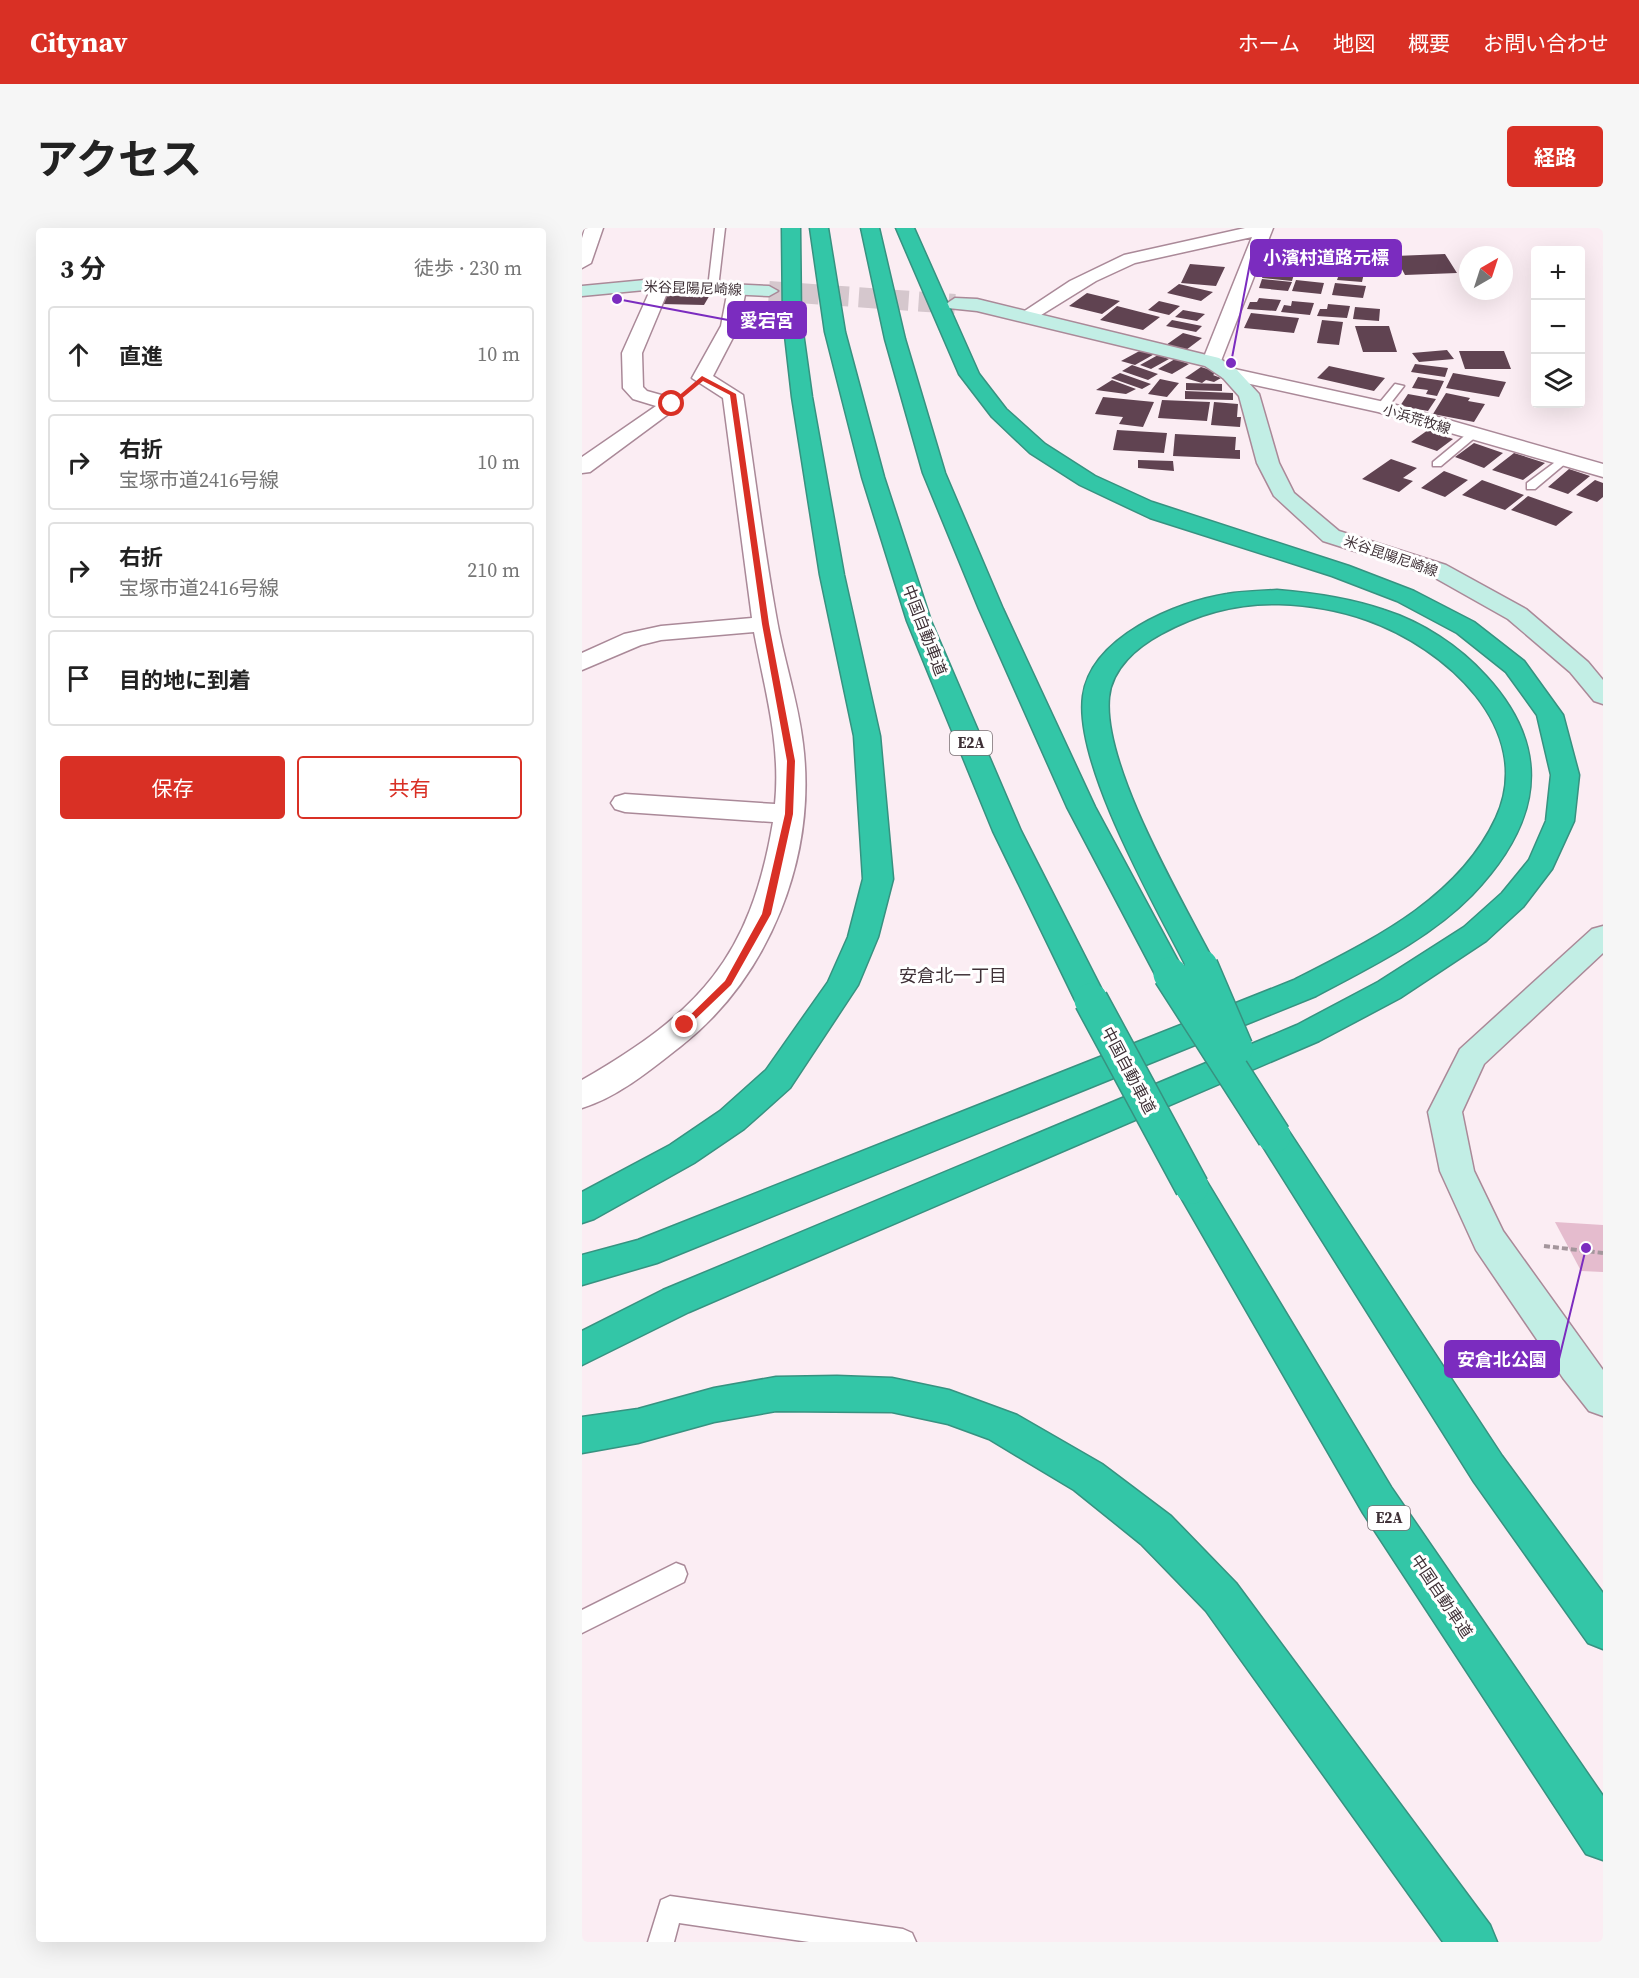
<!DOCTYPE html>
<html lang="ja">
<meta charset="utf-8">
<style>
body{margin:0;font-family:"Source Serif 4","Noto Sans JP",serif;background:#f6f6f6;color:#222}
.controls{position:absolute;right:18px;top:18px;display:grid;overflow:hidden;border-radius:6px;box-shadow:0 6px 24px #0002}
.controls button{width:54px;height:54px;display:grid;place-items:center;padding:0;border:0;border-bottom:2px solid #e0e0e0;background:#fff;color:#222;font:30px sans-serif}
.compass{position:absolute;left:877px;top:18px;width:54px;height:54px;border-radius:50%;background:#fff;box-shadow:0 6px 24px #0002;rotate:39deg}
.stop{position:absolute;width:18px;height:18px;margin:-14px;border:4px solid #d93025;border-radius:50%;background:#fff}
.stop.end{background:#d93025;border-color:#fff;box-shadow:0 2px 6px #0008}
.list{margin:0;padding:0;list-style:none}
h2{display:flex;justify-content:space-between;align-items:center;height:78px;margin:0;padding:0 24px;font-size:26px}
h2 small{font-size:20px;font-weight:400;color:#767676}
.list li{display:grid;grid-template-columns:39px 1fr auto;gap:18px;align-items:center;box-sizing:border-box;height:96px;margin:0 12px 12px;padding:0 12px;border:2px solid #e0e0e0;border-radius:6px}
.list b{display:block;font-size:22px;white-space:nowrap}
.list p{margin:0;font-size:20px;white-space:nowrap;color:#767676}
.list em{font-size:20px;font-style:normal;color:#767676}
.actions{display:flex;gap:12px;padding:18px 24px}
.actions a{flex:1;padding:14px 0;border:2px solid #d93025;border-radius:6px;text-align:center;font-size:21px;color:#d93025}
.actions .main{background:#d93025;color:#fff}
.icon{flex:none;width:33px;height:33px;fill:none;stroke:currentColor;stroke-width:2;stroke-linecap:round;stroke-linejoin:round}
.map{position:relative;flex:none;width:1021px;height:1714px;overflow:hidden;border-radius:6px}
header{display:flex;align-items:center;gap:36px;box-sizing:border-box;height:84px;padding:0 30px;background:#d93025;color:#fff}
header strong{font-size:28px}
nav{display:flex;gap:33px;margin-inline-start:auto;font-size:21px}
.intro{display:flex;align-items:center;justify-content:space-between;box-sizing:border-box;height:144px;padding:0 36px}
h1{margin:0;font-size:42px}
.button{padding:15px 27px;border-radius:6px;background:#d93025;color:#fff;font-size:21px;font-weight:700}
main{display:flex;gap:36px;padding:0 36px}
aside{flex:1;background:#fff;border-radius:6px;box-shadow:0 6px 24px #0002}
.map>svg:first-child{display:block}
</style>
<header>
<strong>Citynav</strong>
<nav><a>ホーム</a><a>地図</a><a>概要</a><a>お問い合わせ</a></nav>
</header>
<div class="intro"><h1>アクセス</h1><a class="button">経路</a></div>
<main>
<aside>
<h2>3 分<small>徒歩 · 230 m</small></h2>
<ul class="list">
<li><svg class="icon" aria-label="ahead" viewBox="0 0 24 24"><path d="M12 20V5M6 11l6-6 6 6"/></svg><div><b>直進</b></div><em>10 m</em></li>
<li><svg class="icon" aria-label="right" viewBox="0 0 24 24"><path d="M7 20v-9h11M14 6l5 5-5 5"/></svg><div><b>右折</b><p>宝塚市道2416号線</p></div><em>10 m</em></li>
<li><svg class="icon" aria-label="right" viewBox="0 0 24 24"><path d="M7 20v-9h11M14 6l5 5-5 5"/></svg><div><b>右折</b><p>宝塚市道2416号線</p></div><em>210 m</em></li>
<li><svg class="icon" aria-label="arrive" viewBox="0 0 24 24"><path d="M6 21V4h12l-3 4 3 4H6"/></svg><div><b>目的地に到着</b></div></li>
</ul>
<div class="actions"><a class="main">保存</a><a>共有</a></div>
</aside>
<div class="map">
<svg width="1021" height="1714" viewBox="0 0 1021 1714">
<rect width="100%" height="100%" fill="#fbedf3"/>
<path fill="#e5bcce" d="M 973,994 L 1021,997 L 1021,1044 L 999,1043 Z"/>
<path fill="#604351" d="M 863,26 L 875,45 L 823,47 L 813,28 Z
M 722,33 L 756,36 L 752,48 L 717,45 Z
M 608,36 L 643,39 L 634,58 L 599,55 Z
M 683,41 L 713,43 L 710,53 L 680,50 Z
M 758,43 L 782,45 L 780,54 L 755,52 Z
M 680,51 L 710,54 L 706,63 L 677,60 Z
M 714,52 L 742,55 L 739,66 L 710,63 Z
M 753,55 L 784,58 L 781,70 L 750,67 Z
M 597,56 L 631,64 L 619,73 L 585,65 Z
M 87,64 L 129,65 L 122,77 L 80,76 Z
M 505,65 L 538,73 L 520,86 L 487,78 Z
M 677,70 L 699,72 L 694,83 L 665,81 L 668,74 L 675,74 Z
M 577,73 L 598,78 L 587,87 L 566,82 Z
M 710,73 L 732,75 L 728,87 L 699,84 L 702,77 L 709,78 Z
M 746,76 L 768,78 L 765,90 L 735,88 L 738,81 L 745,81 Z
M 535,78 L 578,89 L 561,102 L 518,92 Z
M 773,79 L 798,81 L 797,93 L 771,91 Z
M 601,82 L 623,86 L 615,93 L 593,89 Z
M 669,85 L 717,90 L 712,105 L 662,100 Z
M 590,92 L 620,98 L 614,104 L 584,98 Z
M 740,92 L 761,94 L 757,117 L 735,115 Z
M 773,98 L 807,98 L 815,124 L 781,124 Z
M 601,105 L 620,110 L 604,122 L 584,117 Z
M 563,120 L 576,124 L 553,137 L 539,133 Z
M 865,122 L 872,131 L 837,134 L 830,125 Z
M 877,123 L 922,123 L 929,141 L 883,141 Z
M 576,127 L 587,131 L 569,141 L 558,137 Z
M 593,131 L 607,136 L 590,146 L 576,141 Z
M 833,136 L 866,140 L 863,149 L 829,144 Z
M 550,137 L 576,146 L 566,152 L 540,143 Z
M 747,138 L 803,150 L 792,163 L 735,150 Z
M 619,139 L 635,144 L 631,147 L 639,150 L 632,154 L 624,152 L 620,155 L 603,150 Z
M 538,145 L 569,156 L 560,161 L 529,150 Z
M 871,145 L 924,154 L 917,169 L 864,160 Z
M 836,149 L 862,153 L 855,168 L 844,166 L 846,162 L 830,160 Z
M 578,151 L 597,155 L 585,169 L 566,166 Z
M 530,152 L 554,161 L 544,166 L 514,162 Z
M 604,155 L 640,156 L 640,163 L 604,162 Z
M 603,163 L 651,165 L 651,172 L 603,171 Z
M 864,165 L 888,170 L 886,173 L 903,176 L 892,194 L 851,186 Z
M 826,166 L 854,171 L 846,183 L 818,178 Z
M 521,169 L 572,174 L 561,199 L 537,196 L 541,189 L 513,186 Z
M 580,172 L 628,174 L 625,193 L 576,190 Z
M 632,174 L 656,176 L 655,189 L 659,189 L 658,199 L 629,197 Z
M 535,202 L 585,205 L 582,225 L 531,222 Z
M 846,202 L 871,211 L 855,223 L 829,214 Z
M 593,206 L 654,209 L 653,222 L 658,222 L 658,231 L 591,228 Z
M 892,215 L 921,225 L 902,240 L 873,229 Z
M 932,225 L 963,235 L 941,252 L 910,242 Z
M 809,231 L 835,240 L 821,250 L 831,253 L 817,264 L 780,251 Z
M 556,232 L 591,233 L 592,243 L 556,240 Z
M 987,241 L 1008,248 L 986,266 L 966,259 Z
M 862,243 L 886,252 L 863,269 L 839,260 Z
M 900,252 L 942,267 L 923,282 L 880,267 Z
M 1013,252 L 1021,255 L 1021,269 L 1015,274 L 994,267 Z
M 946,268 L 991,284 L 974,298 L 929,282 Z"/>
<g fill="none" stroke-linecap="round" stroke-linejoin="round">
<path stroke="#d5c7cd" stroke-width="20" stroke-dasharray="20 10" stroke-linecap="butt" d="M 187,63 L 373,76"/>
<g stroke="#aa8998" stroke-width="3">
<path id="lane" d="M 133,0 L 143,0 L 136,60 L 131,63 L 126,60 Z
M 813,156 L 822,158 L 804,181 L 796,181 L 794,179 Z
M 886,205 L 896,207 L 859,238 L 851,238 L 851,234 Z
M 980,229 L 984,231 L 984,235 L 953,261 L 945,261 L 945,255 Z
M 94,1335 L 102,1338 L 105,1346 L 102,1354 L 0,1405 L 0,1382 Z
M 88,1668 L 321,1701 L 330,1705 L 334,1714 L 227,1714 L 97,1695 L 92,1714 L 66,1714 L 79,1672 Z"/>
</g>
<g stroke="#aa8998" stroke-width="3">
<path id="street" d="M 3,0 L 21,0 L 9,35 L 0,40 L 0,10 Z
M 663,0 L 691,0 L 637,138 L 630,140 L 620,134 L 670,9 L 553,35 L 514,53 L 451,92 L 444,94 L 435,88 L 488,53 L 542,27 Z
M 79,53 L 88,58 L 60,125 L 61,159 L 65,163 L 97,172 L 100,176 L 8,244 L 0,245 L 0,229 L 74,178 L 51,171 L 41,160 L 40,125 L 70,58 Z
M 155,56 L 164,61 L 157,98 L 131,148 L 161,167 C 172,240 181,314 194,387 C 201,430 216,472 221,516 C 235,628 188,748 99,818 C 70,841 36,869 0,880 L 0,852 C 118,784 168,730 191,594 L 43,584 L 33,581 L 29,575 L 33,569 L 43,566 L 193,576 C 199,516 183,463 172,404 L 79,412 L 59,417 L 0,442 L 0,425 L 42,406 L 79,398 L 170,390 L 141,170 L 110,150 L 139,98 L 146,61 Z
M 648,140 L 807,175 L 1021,236 L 1021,249 L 796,184 L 641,150 L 638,146 L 641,142 Z"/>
</g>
<g stroke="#aa8998" stroke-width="3">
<path id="secondary" d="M 63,52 L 187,58 L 196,63 L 187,68 L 63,62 L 0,68 L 0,58 Z
M 373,70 L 395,71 L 637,130 L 655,142 L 677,166 L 697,235 L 712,265 L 757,303 L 864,337 L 944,381 L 1006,434 L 1021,452 L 1021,476 L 1012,473 L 988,444 L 926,391 L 848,347 L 741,313 L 692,268 L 675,235 L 657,168 L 641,150 L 623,138 L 395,83 L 366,80 L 364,76 Z
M 1021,698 L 1021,725 L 902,836 L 880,884 L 892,943 L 921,1003 L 1021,1142 L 1021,1188 L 1007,1183 L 981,1150 L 894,1022 L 858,943 L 846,884 L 878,821 L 1010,701 Z"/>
</g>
<g stroke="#379280" stroke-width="3">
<path id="highway" d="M 200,0 L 218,0 L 219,90 L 230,169 L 262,347 L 298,508 L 311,651 L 296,709 L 276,757 L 208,860 L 162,901 L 112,935 L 12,991 L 0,995 L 0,964 L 88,917 L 138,883 L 184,842 L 246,754 L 266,709 L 281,651 L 272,508 L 238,347 L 210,169 L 201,90 Z
M 228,0 L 246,0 L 263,104 L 302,249 L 349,393 L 439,603 L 525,772 L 520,780 L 509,783 L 498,780 L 493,772 L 411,603 L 325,393 L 280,249 L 243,104 Z
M 279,0 L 297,0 L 323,111 L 363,245 L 421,381 L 513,579 L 603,746 L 599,754 L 588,757 L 577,754 L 573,746 L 485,579 L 397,381 L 341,245 L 303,111 Z
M 314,0 L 332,0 L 397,146 L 424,181 L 463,216 L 513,248 L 570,274 L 767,338 L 832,363 L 892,394 L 942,433 L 981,487 L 997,547 L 992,593 L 970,641 L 941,679 L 904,713 L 818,770 L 737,813 L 107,1084 L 0,1137 L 0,1103 L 81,1062 L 715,797 L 796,754 L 882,699 L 920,665 L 947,632 L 964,593 L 969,547 L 955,487 L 924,444 L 875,405 L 815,373 L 750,348 L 568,290 L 498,257 L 448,225 L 410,189 L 377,146 Z
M 695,362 C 732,365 767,370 802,382 C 840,394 877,418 904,448 C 973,523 958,596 890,667 C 847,711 788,739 734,768 L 75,1035 L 0,1057 L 0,1027 L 56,1012 L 712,752 C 788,713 876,672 914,590 C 955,500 862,419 785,392 C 757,382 727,377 697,376 C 655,375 615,386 579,406 C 555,419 530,440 527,469 C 520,538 601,674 634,738 L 630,746 L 619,749 L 608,746 L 604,738 C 572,675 492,536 501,468 C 509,409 594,374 645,366 C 661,363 679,363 695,362 Z
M 692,895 L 704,899 L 920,1228 L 1021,1365 L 1021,1421 L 1006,1415 L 892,1254 L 680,917 L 675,908 L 680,899 Z
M 610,945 L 622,949 L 809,1259 L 1021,1568 L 1021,1632 L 1004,1626 L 781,1285 L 593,959 L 598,949 Z
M 255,1148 L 310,1150 L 367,1162 L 435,1187 L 520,1236 L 589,1288 L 654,1355 L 908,1697 L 915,1714 L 861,1714 L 624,1383 L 559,1316 L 492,1262 L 407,1211 L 366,1196 L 310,1184 L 194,1183 L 132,1194 L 56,1215 L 0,1225 L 0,1189 L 56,1181 L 132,1160 L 194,1149 Z"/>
</g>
<path stroke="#a4969c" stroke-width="4" stroke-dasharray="6 3" stroke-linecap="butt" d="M 962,1018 L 1021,1025"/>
<use href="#lane" fill="#fff" fill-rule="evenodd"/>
<use href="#street" fill="#fff" fill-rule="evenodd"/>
<use href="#secondary" fill="#c2eee5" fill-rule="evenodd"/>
<use href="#highway" fill="#33c6a7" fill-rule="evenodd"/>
<g stroke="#379280" stroke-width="36" stroke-linecap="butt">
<path id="highway-bridge" d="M 619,738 L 654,820
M 588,746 L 692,908
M 509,772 L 610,959"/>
</g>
<use href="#highway-bridge" stroke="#33c6a7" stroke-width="33"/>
</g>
<path fill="#d93025" d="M 120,148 L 154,166 L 187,396 L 213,533 L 211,586 L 189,686 L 149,757 L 103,801 L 100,800 L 100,795 L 143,753 L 180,686 L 203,586 L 205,533 L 180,396 L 148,167 L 121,153 L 92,177 L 87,176 Z"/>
<g text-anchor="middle" stroke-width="6" stroke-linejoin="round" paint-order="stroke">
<g font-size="14" fill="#3f3137" stroke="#fff">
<text transform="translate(111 60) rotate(2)" y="5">米谷昆陽尼崎線</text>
<text transform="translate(835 191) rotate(17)" y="5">小浜荒牧線</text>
<text transform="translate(809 328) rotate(19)" y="5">米谷昆陽尼崎線</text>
</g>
<g fill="#fff" stroke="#796f73" stroke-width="1.5">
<rect x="368" y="503" width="42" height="24" rx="4.5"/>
<rect x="786" y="1278" width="42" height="24" rx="4.5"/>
</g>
<g font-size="15" font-weight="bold" fill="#3f3137">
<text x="389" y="520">E2A</text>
<text x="807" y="1295">E2A</text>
</g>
<g font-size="16" fill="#3f3137" stroke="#fff">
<text transform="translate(343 402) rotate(69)" y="6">中国自動車道</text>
<text transform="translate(547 842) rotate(62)" y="6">中国自動車道</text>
<text transform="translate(860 1368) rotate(56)" y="6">中国自動車道</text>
</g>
<g font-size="18" fill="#3f3137" stroke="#fff">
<text x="371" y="754">安倉北一丁目</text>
</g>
</g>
<path fill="none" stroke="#7b2cbf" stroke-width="2" d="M649 135L669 30M35 71L146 92M1004 1020L977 1131"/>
<g fill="#7b2cbf" stroke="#fff" stroke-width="2">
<circle cx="649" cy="135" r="6"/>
<circle cx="35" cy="71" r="6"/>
<circle cx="1004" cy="1020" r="6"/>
</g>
<g fill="#7b2cbf" stroke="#7b2cbf" stroke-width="2">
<rect x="669" y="12" width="150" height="36" rx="6"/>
<rect x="146" y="74" width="78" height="36" rx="6"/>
<rect x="863" y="1113" width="114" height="36" rx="6"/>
</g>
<g font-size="18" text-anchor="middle" font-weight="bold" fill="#fff">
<text x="744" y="36">小濱村道路元標</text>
<text x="185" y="99">愛宕宮</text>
<text x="920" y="1138">安倉北公園</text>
</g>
</svg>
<div class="controls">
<button>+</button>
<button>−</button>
<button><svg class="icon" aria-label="layers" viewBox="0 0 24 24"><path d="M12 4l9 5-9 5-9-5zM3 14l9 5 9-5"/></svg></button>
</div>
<svg class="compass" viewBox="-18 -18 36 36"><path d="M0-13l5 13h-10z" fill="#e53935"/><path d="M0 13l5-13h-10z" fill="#767676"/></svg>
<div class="stop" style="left:90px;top:176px"></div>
<div class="stop end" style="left:103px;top:797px"></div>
</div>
</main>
